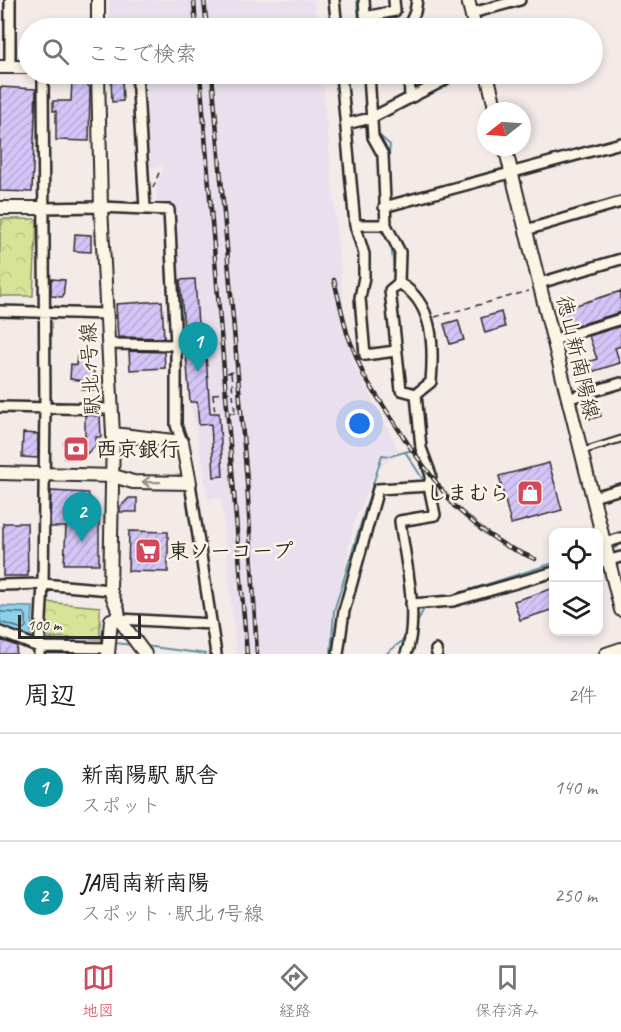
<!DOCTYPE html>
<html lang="ja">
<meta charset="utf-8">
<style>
body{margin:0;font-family:Caveat,"Klee One",sans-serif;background:#f2f2f2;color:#222}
.controls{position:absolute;right:18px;bottom:18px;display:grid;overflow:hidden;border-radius:12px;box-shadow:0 3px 9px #0003}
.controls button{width:54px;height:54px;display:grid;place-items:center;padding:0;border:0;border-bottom:2px solid #e0e0e0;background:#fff;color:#222;font:30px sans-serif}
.compass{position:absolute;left:477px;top:102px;width:54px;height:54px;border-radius:50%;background:#fff;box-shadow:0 3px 9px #0003;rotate:253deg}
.scale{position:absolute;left:18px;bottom:15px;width:123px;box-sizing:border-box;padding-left:6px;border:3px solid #2b2b2b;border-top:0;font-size:16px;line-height:21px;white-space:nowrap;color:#2b2b2b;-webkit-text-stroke:4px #fcf5e5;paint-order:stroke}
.you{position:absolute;left:360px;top:424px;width:21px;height:21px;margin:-15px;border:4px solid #fff;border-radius:50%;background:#1a73e8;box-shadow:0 0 0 9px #1a73e833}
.badge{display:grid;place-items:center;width:39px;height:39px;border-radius:50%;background:#d1495b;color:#fff;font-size:20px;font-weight:700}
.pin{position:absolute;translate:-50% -50px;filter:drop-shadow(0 2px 3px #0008)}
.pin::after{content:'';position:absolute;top:32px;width:21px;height:18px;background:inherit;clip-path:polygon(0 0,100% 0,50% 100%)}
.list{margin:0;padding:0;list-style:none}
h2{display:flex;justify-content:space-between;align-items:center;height:78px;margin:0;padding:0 24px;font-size:26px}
h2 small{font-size:20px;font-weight:400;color:#767676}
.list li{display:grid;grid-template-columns:39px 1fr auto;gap:18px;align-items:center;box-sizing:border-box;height:108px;padding:0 24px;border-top:2px solid #e0e0e0}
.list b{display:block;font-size:22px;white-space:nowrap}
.list p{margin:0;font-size:20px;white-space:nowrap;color:#767676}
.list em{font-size:20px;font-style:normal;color:#767676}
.icon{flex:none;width:33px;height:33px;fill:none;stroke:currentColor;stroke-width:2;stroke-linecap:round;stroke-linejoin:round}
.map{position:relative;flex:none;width:621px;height:654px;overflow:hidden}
.search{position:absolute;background:#fff;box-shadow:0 3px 9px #0003;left:18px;right:18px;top:18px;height:66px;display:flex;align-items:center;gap:15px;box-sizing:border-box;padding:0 21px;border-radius:33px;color:#767676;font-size:22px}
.sheet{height:294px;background:#fff}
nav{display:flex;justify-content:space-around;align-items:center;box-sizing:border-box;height:84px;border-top:2px solid #e0e0e0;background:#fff;font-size:16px;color:#767676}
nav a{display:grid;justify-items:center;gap:3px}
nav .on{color:#d1495b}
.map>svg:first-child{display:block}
</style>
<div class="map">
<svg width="621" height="654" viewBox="0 0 621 654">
<defs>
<pattern id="forest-crowns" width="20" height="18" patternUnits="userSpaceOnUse" patternTransform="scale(1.5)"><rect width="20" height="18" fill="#d7e497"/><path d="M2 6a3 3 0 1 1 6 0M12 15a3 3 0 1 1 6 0" fill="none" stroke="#b9c482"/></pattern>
<pattern id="building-hatch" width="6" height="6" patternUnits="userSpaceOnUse" patternTransform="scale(1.5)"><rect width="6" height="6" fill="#d4c5f7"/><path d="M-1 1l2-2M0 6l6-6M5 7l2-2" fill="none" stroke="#b6a9d4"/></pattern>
</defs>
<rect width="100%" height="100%" fill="#f4ebe9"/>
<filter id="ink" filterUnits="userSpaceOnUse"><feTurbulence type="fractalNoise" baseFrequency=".0167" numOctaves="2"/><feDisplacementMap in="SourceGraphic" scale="12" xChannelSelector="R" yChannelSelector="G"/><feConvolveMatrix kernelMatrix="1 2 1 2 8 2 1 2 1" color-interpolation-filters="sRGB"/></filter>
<g filter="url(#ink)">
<path fill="#eae0ed" d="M 109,0 L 314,0 L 317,28 L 109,28 Z
M 145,74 L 322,74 L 346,329 L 354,363 L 401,454 L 385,463 L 374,475 L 355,520 L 334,614 L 333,654 L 236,654 L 221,498 L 207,499 L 203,465 L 190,402 L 174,208 L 156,208 L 156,185 L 163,172 L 163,165 L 150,168 Z"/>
<path fill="url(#forest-crowns)" stroke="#818861" stroke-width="1.5" d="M 2,219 L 37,219 L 33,296 L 0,296 L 0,237 Z
M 45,602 L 100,607 L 100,639 L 46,637 Z"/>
<path fill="#8bd1ed" stroke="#658f9f" stroke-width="1.5" d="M 0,606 L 33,607 L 31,638 L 0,627 Z"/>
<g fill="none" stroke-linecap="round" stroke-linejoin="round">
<path stroke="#516d79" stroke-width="1.5" d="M 0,612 L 24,613 L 26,616 L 26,627 L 23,629 L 0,622"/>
<path stroke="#658f9f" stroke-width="2" d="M 357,0 L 360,28
M 376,122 L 379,135 L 390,145 L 388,165 L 389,201
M 381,222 L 382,210
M 381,227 L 381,231 L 389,240
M 389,285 L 395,276 L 391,245
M 406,453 L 424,481
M 615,548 L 621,543
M 427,601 L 429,598 L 453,595 L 554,563
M 416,625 L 425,606
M 11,631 L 37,639
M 43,639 L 106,643
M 115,643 L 133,645
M 145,646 L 206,654
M 331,654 L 334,611 L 382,455 L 390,456 L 416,449 L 412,399 L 406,395
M 386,654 L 407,637"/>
</g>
<path fill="url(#building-hatch)" stroke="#2b2b2b" stroke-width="1.5" d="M 111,78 L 122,78 L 123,101 L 112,102 Z
M 72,80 L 84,81 L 90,88 L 89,141 L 56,140 L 56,111 L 53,111 L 53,101 L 71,101 Z
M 0,87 L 36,89 L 32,192 L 0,191 Z
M 75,234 L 91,235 L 91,252 L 74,251 Z
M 51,279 L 65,280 L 63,297 L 51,296 Z
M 195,279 L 199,341 L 205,341 L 210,413 L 219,413 L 223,476 L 214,477 L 211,424 L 199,425 L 197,402 L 190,402 L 180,280 Z
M 621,291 L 621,312 L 566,329 L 560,310 Z
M 162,301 L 164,338 L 118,337 L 116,304 Z
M 501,312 L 505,327 L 485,333 L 481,318 Z
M 458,320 L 464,340 L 450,344 L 444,324 Z
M 621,326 L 621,346 L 615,348 L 620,363 L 578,376 L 575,366 L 597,359 L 589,336 Z
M 129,351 L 164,352 L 165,368 L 130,370 Z
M 77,356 L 86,357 L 85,368 L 94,369 L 93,381 L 99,382 L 98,391 L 82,389 L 83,381 L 70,379 L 71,364 L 76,365 Z
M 596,398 L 601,416 L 590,419 L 585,401 Z
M 85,415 L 100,416 L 101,437 L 96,437 L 96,446 L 80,459 L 64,458 L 64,442 L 85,441 Z
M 23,433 L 38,434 L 38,458 L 22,457 Z
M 549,463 L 562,510 L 511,524 L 499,476 Z
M 51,491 L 88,493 L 99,521 L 99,564 L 64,564 L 66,527 L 50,527 Z
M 129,498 L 137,498 L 137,512 L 120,512 L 120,507 Z
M 3,523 L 27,523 L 28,576 L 3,576 Z
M 129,531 L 168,532 L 168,572 L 128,571 Z
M 554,588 L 554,609 L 520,620 L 514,601 Z
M 1,640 L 17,646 L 16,654 L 0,654 Z"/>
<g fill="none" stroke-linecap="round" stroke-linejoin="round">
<g stroke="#2b2b2b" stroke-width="9">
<path id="lane" d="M 583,451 L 621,439"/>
</g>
<g stroke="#2b2b2b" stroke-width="14">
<path id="street" d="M 334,0 L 337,28
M 364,0 L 366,28
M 472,13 L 520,0
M 365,17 L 395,11 L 394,0
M 408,28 L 415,12 L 417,0
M 10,67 L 10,0
M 137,74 L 145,208
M 341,74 L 355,225 L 364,254 L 364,277 L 360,298 L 365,355 L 396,351
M 369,74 L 373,137 L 383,155 L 386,225 L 400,252 L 399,283
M 409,74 L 410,98
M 346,124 L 371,118 L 443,81 L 452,74
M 384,207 L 621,143
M 43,208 L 101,207 L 169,210 L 176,345 L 176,425 L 182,442
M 355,225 L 386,225
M 526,230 L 621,202
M 399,283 C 434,303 434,346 431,382 L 416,394 L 421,448 L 431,475 L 429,486 L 435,515 L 400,521 C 405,560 420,617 406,654
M 399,283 L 390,290 L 401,390 L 416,394
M 540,283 L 621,259
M 0,311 L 106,314
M 553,340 L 621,319
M 108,344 L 176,345
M 567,399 L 621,383
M 0,407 L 111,409
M 190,483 L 216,654
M 593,497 L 621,489
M 605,543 L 621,538
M 598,563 L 621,557
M 0,585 L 43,584 L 110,590
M 411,604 L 453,601 L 554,572
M 119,619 L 212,624
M 0,632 L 39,647 L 108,648
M 436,650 L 437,654
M 39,654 L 43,584 L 45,408 L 43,74
M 338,654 L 344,611 L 378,489 L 429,486"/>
</g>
<g stroke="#2b2b2b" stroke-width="16">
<path id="secondary" d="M 468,0 L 475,28
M 98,28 L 98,0
M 0,67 L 28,67
M 98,74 L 101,207 L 113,434 L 110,590 L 118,610 L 119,619 L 145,654
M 487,74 L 496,111
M 505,147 L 621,610
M 0,208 L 43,208
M 0,473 L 114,476 L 133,482 L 190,483 L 182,442 L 113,434
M 108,654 L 111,620 L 119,619
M 606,654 L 621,649"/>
</g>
<path stroke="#2b2b2b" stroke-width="1.5" stroke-dasharray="6 4.5" stroke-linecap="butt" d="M 153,188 L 160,170
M 435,317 L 529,291
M 227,373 L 235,372
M 231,373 L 235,413
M 213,394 L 215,414
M 230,413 L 239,413"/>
<use href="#lane" stroke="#fcf5e5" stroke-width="4.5"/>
<use href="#street" stroke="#fcf5e5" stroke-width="9"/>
<use href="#secondary" stroke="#fcf5e5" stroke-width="12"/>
<g stroke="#2b2b2b" stroke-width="4.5">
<path id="rail" d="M 194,0 L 196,28
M 204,0 L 207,28
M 200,74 L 247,654
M 212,74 L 247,481 L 257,654
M 334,280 L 347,333 L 364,376 L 412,450 L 454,506 L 482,530 L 506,546 L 535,559"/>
</g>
<use href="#rail" stroke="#fcf5e5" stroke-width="2" stroke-dasharray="7" stroke-linecap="butt"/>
<path stroke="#2b2b2b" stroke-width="1.5" stroke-dasharray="6 4.5" stroke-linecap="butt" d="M 213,394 L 233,392"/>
</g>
<defs><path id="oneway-shaft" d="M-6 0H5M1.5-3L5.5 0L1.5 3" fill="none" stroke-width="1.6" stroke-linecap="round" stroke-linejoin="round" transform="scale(1.5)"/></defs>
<use stroke="#949088" href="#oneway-shaft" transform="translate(151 482) rotate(-179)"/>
</g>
<defs>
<g id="bank-square" transform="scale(1.35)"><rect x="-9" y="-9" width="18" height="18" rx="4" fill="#d1495b" stroke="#fcf5e5"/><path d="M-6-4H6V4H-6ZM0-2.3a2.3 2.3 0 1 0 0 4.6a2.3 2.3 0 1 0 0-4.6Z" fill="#fff"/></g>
<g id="shop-square" transform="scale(1.35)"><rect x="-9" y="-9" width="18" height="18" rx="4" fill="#d1495b" stroke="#fcf5e5"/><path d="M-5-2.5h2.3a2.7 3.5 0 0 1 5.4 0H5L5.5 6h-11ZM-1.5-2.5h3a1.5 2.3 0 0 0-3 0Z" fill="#fff"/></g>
<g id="supermarket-square" transform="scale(1.35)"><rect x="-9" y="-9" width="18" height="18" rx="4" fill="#d1495b" stroke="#fcf5e5"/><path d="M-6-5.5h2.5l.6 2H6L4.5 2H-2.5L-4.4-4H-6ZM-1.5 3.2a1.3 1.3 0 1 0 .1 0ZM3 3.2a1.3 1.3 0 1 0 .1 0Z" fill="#fff"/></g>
</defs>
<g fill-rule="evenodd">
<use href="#bank-square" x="76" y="449"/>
<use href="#shop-square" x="530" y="493"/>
<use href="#supermarket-square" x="148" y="551"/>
</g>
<g text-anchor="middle" stroke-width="5" stroke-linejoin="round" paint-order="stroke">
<g font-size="21" fill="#2b2b2b" stroke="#fcf5e5">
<text transform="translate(578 357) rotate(77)" y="7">徳山新南陽線</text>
<text transform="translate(90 369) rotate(-93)" y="7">駅北1号線</text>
</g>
<g font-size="21" font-weight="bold" fill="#2b2b2b" stroke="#fcf5e5" text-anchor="start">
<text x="96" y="456">西京銀行</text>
<text x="510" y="500" text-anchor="end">しまむら</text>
<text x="168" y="558">東ソーコープ</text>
</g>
</g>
</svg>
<div class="controls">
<button><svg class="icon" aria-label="locate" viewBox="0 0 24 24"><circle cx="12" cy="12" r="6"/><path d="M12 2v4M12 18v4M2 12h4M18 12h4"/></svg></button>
<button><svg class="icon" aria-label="layers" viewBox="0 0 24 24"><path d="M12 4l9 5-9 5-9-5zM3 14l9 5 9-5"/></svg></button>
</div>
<svg class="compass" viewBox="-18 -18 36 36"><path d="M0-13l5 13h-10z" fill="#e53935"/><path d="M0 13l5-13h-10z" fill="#767676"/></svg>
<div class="scale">100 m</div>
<div class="you"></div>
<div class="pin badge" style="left:198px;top:372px;background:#0f9aa8">1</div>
<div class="pin badge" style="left:82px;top:542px;background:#0f9aa8">2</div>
<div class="search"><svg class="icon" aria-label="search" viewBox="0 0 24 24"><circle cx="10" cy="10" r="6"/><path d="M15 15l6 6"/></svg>ここで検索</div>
</div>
<section class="sheet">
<h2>周辺<small>2件</small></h2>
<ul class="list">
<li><span class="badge" style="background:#0f9aa8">1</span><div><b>新南陽駅 駅舎</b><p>スポット</p></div><em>140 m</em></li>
<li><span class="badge" style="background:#0f9aa8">2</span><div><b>JA周南新南陽</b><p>スポット · 駅北1号線</p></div><em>250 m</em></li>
</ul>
</section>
<nav>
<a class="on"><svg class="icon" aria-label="map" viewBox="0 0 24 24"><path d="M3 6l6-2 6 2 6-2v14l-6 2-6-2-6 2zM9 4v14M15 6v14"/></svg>地図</a>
<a><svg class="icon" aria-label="directions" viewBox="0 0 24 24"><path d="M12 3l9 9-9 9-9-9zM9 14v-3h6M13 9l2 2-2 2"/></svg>経路</a>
<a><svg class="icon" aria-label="saved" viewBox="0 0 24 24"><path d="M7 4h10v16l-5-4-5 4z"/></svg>保存済み</a>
</nav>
